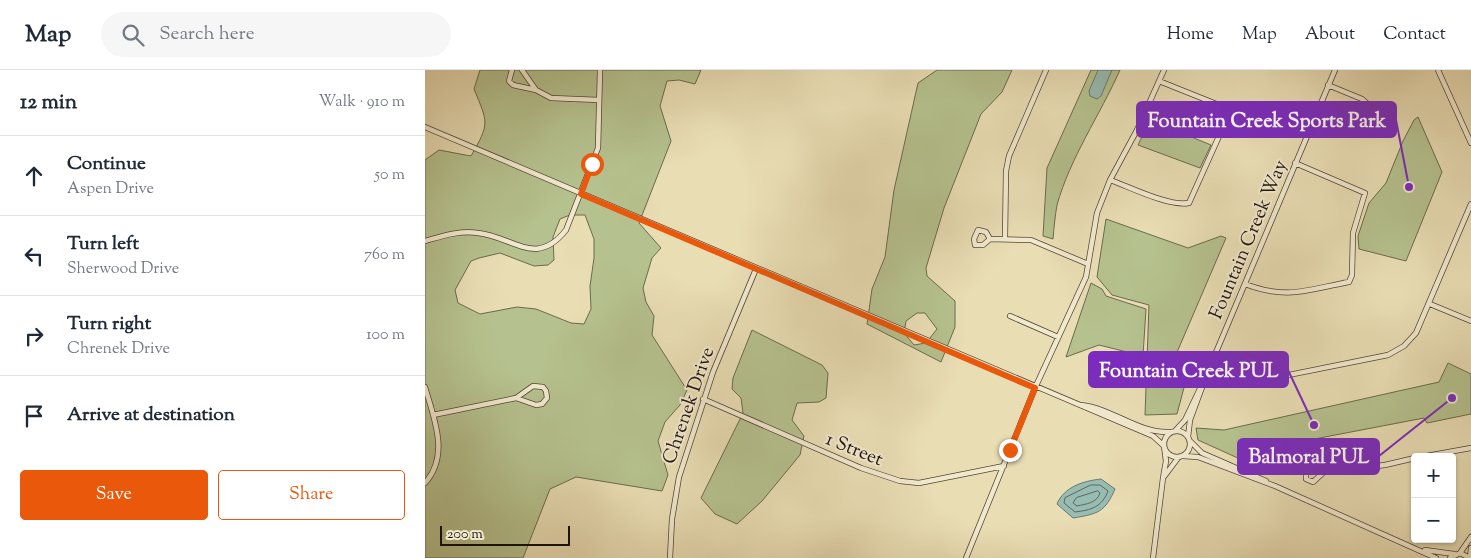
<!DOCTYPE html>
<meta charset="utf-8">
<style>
body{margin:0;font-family:"Sorts Mill Goudy",serif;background:#f6f6f7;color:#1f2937}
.controls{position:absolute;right:15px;bottom:15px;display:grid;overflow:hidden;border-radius:5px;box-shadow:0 1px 4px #0004}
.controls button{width:45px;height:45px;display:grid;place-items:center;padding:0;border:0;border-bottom:1px solid #e0e1e3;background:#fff;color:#1f2937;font:25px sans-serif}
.scale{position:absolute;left:15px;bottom:12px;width:130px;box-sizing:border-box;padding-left:5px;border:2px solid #1f130e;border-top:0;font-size:14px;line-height:18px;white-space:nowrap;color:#1f130e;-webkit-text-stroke:4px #f1e9ce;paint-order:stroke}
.stop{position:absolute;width:15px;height:15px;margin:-11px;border:4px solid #ea580c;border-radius:50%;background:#fff}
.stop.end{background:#ea580c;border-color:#fff;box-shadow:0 1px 5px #0008}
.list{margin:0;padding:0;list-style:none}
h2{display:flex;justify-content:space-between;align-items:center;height:65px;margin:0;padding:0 20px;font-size:21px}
h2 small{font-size:16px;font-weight:400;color:#747a83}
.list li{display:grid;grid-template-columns:32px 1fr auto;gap:15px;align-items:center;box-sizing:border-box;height:80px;padding:0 20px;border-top:1px solid #e0e1e3}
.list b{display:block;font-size:19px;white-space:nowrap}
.list p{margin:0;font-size:16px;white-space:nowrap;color:#747a83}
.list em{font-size:16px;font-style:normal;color:#747a83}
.actions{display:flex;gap:10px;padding:15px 20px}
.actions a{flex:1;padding:11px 0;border:1px solid #ea580c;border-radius:5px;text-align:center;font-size:18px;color:#ea580c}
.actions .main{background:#ea580c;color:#fff}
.icon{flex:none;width:28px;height:28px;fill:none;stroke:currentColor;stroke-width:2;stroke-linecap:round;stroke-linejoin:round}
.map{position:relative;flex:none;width:1046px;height:488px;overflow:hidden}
header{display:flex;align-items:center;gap:30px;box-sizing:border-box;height:70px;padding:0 25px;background:#fff;border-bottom:1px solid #e0e1e3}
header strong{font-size:24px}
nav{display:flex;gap:28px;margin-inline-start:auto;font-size:18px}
.search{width:350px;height:45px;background:#f6f6f7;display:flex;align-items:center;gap:12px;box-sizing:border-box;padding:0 18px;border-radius:28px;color:#747a83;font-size:19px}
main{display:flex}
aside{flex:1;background:#fff}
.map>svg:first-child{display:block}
</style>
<header>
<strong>Map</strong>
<div class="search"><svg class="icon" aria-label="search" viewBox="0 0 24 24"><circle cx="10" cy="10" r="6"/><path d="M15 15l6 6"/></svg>Search here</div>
<nav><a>Home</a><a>Map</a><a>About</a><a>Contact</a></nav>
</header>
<main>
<aside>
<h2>12 min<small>Walk · 910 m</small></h2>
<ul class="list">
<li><svg class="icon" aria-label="ahead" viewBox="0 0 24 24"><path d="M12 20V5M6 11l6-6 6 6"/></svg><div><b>Continue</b><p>Aspen Drive</p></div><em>50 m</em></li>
<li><svg class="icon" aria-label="left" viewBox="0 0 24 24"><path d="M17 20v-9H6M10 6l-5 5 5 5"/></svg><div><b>Turn left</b><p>Sherwood Drive</p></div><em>760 m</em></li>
<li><svg class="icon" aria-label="right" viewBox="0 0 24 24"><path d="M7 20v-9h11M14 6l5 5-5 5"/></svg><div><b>Turn right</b><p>Chrenek Drive</p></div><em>100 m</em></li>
<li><svg class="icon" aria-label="arrive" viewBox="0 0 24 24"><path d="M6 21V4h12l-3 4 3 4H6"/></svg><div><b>Arrive at destination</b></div></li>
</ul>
<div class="actions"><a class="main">Save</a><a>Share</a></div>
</aside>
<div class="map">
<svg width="1046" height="488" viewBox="0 0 1046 488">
<rect width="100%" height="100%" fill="#e9ddb4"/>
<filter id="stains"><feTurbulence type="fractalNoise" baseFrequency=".004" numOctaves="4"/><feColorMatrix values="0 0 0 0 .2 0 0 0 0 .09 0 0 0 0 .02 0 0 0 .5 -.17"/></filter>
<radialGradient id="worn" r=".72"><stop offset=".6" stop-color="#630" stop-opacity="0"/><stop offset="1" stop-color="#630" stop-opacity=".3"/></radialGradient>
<path fill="#b5c18e" stroke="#6a6a4e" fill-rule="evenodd" d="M 55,0 L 276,0 L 270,14 L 254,10 L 242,11 L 235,36 L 246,71 L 214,153 L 236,178 L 227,188 L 218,218 L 221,232 L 229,246 L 227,265 L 262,320 L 255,335 L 240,352 L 233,371 L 243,405 L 237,421 L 151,407 L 125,419 L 98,488 L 0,488 L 0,90 L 14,80 L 46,86 C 65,53 63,53 49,19 ZM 145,145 L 160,145 L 169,169 L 169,188 L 165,216 L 166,239 L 159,254 L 146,253 L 111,239 L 92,237 L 55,244 L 33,233 L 30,220 L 46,191 L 54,188 L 75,183 L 109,196 L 123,195 L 129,190 L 128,167 L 135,149 Z
M 512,0 L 587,0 L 577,22 L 556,44 L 519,138 L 501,198 L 502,206 L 530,231 L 530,257 L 516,292 L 442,254 L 447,219 L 460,187 L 469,120 L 493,13 ZM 492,243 L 500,243 L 512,259 L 501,273 L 489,275 L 479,263 L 481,251 Z
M 666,0 L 695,0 C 675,45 645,88 632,135 C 630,146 629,158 628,169 L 618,166 L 622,98 Z
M 993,47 L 1017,102 L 981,191 L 934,179 L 933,166 L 944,133 L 961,113 L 978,71 L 989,50 Z
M 725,50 L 786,75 L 775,98 L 713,75 Z
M 681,149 L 763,178 L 796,166 L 801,168 L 750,287 L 765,295 L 752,344 L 720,345 L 724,235 L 687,225 L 672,207 Z
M 666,213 L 677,219 L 681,226 L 721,239 L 718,286 L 674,275 L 641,287 Z
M 327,260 L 397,295 L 403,303 L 401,328 L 394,332 L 372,333 L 367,350 L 379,366 L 375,385 L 337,431 L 312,454 L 290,444 L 276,428 L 318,343 L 316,328 L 307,319 L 308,308 Z
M 1023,293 L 1046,304 L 1046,344 L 1002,353 L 999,348 L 832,380 L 826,394 L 773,370 L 771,358 L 799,360 L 1014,312 Z"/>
<path fill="#98bbb2" stroke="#687870" d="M 673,0 L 687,0 L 676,26 L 672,29 L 665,26 L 664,21 Z
M 676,409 L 690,419 C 680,442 673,444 648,448 L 632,434 C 639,417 658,411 676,409 Z"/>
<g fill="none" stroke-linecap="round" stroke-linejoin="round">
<path stroke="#5c6760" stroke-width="1" d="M 666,415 L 675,415 L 683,421 C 677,437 666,440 650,442 L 639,433 L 640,428 Z
M 673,421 L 675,423 C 672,433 661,434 652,436 L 648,433 L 651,428 Z"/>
<g stroke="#524638" stroke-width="6">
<path id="minor" d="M 87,0 L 84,11 L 88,15 L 111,20 L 126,28 L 174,30
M 97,0 L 111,20
M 1013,0 L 1046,73
M 903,15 L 937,29 L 946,37
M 0,57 L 728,366 L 739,376 L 741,391 L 738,408 L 753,388
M 685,110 C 705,117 744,137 764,133 L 804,44 L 801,39 L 794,35 L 734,11
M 580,168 L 581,101 L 584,86 L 621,0
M 565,169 L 561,162 L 553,160 L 549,169 L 550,175 L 558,175 L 565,169 L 606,170 L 663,194
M 0,171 C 18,166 35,160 53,163 C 89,167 111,198 141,160 L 173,78 L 175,0
M 820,214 C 862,230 881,220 924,212 L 927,205 L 928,163 L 940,123 L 870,93
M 1005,234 L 1046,251
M 585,246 L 633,267
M 781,306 L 801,314 L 814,315 L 963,285 L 979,276 L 991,263 L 1046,134
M 0,317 C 9,349 25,385 0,413
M 278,329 L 436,398 L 475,411 L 494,413 L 579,396
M 656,335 C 687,338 714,364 745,362
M 8,345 L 91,328 L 111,335 L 117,334 L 122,328 L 121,321 L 118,317 L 108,316 L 91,328
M739 374a13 13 0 1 1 26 0a13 13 0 1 1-26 0Z
M 750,361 L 760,350 L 781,306 L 910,0
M 763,367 L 765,350 L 779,312
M 765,371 L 777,383 L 841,411
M 758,386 L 773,387 L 850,416 L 1011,488
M 996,387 L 1046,378
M 899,402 L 888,412 L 881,409 L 881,400 L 885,398 L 899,402 L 960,395 L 990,388
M 1000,480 L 1029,484
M 1035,483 L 1046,467
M 245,488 L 247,449 L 254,407 L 288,302 L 331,199
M 541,488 L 610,318 L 661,207 L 672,143 L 685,110 L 712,60 L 739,0
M 728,488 L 738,408
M 1025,488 L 1035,483 L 1045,488
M 1045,488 L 1046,478"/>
</g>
<use href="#minor" stroke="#f1e9ce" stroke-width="4.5"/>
</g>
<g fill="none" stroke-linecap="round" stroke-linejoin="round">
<path stroke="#ea580c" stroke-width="6" d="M 167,94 L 156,124 L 610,318 L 585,380"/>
</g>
<g text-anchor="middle" stroke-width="4" stroke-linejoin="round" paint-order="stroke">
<g font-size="19" fill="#1f130e" stroke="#f1e9ce">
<text transform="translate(822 169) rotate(-67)" y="7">Fountain Creek Way</text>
<text transform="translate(262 335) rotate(-71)" y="7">Chrenek Drive</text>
<text transform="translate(430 378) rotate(22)" y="7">1 Street</text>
</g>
</g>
<path fill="none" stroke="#7b2cbf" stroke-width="2" d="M984 117L971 50M889 355L863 300M1027 328L954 386"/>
<g fill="#7b2cbf" stroke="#f1e9ce" stroke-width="2">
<circle cx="984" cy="117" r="5"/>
<circle cx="889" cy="355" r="5"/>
<circle cx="1027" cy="328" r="5"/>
</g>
<g fill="#7b2cbf" stroke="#7b2cbf" stroke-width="2">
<rect x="712" y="32" width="259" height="35" rx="5"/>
<rect x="664" y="282" width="199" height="35" rx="5"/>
<rect x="813" y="369" width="141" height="35" rx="5"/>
</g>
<g font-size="20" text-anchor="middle" font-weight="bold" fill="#fff">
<text x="842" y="57">Fountain Creek Sports Park</text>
<text x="764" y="307">Fountain Creek PUL</text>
<text x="884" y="393">Balmoral PUL</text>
</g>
<rect width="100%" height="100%" filter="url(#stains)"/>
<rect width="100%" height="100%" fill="url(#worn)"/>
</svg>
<div class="controls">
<button>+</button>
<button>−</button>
</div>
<div class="scale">200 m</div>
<div class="stop" style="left:167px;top:94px"></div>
<div class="stop end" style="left:585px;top:380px"></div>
</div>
</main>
